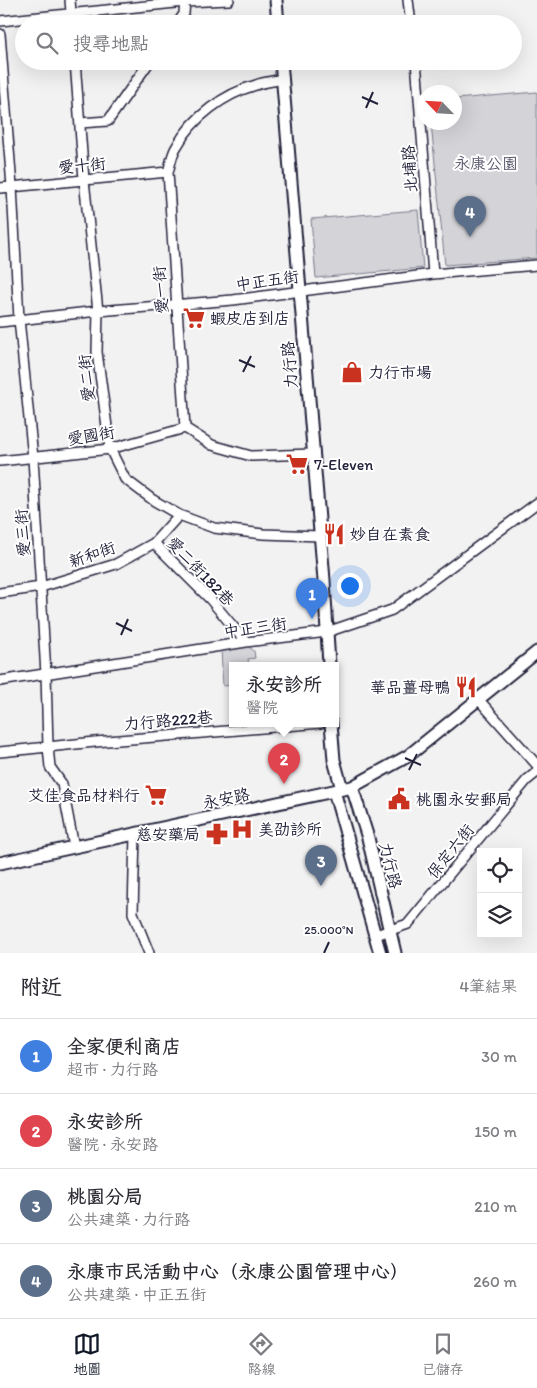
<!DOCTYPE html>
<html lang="zh-TW">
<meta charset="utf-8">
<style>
body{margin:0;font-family:Itim,"LXGW WenKai TC",sans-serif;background:#f7f7f7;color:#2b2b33}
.controls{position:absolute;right:15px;bottom:15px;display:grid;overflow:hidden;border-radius:0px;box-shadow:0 5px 20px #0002}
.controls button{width:45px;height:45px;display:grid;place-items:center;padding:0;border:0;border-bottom:1px solid #e1e1e2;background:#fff;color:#2b2b33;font:25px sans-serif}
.compass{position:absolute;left:417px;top:85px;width:45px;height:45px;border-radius:50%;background:#fff;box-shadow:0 5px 20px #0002;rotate:295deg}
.you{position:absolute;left:349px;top:585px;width:18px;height:18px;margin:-12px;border:4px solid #fff;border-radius:50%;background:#1a73e8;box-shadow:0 0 0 8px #1a73e833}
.badge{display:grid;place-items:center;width:32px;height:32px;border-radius:50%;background:#111827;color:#fff;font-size:16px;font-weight:700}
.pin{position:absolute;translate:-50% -41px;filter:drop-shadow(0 1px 2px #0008)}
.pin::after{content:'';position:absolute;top:26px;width:18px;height:15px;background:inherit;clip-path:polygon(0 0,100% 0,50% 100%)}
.popup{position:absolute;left:229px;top:662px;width:110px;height:65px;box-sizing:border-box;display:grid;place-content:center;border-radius:0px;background:#fff;filter:drop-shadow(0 1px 4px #0005);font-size:16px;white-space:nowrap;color:#7c7c81}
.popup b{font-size:19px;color:#2b2b33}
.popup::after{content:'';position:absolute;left:50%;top:100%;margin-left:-10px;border:10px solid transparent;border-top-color:#fff}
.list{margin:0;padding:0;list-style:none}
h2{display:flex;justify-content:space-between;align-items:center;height:65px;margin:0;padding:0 20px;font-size:21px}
h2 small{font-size:16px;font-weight:400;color:#7c7c81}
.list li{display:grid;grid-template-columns:32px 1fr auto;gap:15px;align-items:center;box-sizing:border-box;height:75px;padding:0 20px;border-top:1px solid #e1e1e2}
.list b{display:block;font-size:19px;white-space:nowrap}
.list p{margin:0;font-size:16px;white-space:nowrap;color:#7c7c81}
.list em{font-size:16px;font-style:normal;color:#7c7c81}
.icon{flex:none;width:28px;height:28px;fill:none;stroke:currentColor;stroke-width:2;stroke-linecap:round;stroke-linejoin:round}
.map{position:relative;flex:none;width:537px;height:953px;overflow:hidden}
.search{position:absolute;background:#fff;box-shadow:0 5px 20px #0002;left:15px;right:15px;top:15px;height:55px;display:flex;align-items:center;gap:12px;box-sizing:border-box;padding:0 18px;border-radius:28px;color:#7c7c81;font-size:19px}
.sheet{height:365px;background:#fff}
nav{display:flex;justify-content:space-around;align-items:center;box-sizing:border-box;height:70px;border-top:1px solid #e1e1e2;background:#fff;font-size:14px;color:#7c7c81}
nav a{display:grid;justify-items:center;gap:2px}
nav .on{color:#111827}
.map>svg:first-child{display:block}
</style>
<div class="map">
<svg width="537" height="953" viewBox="0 0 537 953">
<rect width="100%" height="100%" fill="#f2f2f3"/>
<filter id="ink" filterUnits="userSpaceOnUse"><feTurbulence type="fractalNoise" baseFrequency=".02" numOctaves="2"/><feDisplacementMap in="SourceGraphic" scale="10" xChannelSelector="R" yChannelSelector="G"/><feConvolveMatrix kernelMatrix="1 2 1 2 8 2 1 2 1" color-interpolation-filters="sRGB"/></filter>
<g filter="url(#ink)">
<path fill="#d3d3d8" stroke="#7a7a8a" d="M 537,92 L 537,258 L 445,265 L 431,123 L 454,122 L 455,99 Z
M 418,210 L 423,268 L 316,278 L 311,219 Z
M 247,645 L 254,651 L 255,658 L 248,659 L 249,665 L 233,665 L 233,685 L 223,686 L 221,649 Z"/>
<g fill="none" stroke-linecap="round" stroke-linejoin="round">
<g stroke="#22223b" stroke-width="12">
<path id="street" d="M 70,0 L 72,24
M 408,0 L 411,24
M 0,21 L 185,2 L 229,0
M 177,24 L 184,14 L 185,0
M 0,34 L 12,187 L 19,319 L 33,458 L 46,674 L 48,747 L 50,767 L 62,784 L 74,847
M 75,61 L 84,180 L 98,311 L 97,352 L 110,449 L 125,479 L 153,500 L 179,515 L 214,528 L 263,534 L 320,536
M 416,61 L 433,274
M 283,79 C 274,81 264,82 256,85 C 224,94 193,117 177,146 C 172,153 171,163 168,172 L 185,428 L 212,445 L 251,456 L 313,454
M 80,123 L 108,121 L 150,61
M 0,188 L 168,172
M 0,322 L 98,311 L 233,300 L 433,274 L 537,265
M 0,461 L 110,449 L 185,428
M 154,543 L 210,599 L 246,642
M 0,593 L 41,587 L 116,564 L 154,543 L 179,515
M 0,681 L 246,642 L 327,632 L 392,610 L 537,503
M 479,700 L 537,765
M 0,752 L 95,742 L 321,723
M 135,834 L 133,913 L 149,953
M 376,935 L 408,924 L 527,780 L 537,772"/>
</g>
<g stroke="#22223b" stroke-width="15">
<path id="secondary" d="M 276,0 L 278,24
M 281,61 L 324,580 L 329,665
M 331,723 L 334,760 L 342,789
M 352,787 L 368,838 L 395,953
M 334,791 L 380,953
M 0,863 L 352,787 L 408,756 L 537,652"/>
</g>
<use href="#street" stroke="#fff" stroke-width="9"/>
<use href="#secondary" stroke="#fff" stroke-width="11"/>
</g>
</g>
<path fill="none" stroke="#22223b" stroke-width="2" d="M 362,97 L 378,104M 366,108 L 373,92M 239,360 L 255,367M 243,372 L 251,356M 116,623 L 132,631M 121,635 L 128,619M 405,758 L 421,765M 409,770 L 417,754M 324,953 L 329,942"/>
<defs>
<g id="supermarket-bare" transform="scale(1.725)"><path d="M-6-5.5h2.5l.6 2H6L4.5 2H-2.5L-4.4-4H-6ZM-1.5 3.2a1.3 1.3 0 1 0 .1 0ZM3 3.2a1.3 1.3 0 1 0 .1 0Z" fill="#c8321e" stroke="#fff" stroke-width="2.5" paint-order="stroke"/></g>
<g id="shop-bare" transform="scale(1.725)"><path d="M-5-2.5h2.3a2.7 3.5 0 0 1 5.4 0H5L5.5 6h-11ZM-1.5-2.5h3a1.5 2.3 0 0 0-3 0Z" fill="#c8321e" stroke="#fff" stroke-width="2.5" paint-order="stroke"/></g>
<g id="restaurant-bare" transform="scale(1.725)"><path d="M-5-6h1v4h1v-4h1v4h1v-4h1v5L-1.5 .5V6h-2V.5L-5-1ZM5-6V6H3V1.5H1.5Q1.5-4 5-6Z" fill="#c8321e" stroke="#fff" stroke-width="2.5" paint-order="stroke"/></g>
<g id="civic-bare" transform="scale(1.725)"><path d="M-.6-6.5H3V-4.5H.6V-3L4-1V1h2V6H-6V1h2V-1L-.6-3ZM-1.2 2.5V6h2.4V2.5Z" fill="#c8321e" stroke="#fff" stroke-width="2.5" paint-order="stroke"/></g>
<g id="hospital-bare" transform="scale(1.725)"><path d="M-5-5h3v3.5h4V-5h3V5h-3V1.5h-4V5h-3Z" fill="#c8321e" stroke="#fff" stroke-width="2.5" paint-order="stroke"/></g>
<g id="pharmacy-bare" transform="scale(1.725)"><path d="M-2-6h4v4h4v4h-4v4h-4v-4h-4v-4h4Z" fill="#c8321e" stroke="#fff" stroke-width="2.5" paint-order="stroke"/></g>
</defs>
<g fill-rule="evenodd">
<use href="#supermarket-bare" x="194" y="318"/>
<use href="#shop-bare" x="352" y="372"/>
<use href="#supermarket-bare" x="297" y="464"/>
<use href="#restaurant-bare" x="334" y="534"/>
<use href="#restaurant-bare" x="466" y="687"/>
<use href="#supermarket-bare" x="156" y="795"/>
<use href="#civic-bare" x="399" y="799"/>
<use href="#hospital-bare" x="242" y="829"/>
<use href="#pharmacy-bare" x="217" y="834"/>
</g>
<g text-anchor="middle" stroke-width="4" stroke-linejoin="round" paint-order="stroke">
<g font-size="16" fill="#57576a" stroke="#fff">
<text x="486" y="169">永康公園</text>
</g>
<g font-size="16" fill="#22223b" stroke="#fff">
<text transform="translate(82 165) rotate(-6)" y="6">愛十街</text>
<text transform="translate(409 169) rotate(-94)" y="6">北埔路</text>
<text transform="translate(267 280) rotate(-8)" y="6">中正五街</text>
<text transform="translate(160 290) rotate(-94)" y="6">愛一街</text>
<text transform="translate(289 365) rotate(-95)" y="6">力行路</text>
<text transform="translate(86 378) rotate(-96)" y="6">愛二街</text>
<text transform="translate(91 435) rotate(-9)" y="6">愛國街</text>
<text transform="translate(22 533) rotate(-94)" y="6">愛三街</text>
<text transform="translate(92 554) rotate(-19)" y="6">新和街</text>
<text transform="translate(201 571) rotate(46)" y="6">愛二街182巷</text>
<text transform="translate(255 627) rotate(-8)" y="6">中正三街</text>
<text transform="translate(168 720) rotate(-5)" y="6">力行路222巷</text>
<text transform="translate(226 798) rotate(-12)" y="6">永安路</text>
<text transform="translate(450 851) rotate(-51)" y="6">保定六街</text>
<text transform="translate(391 865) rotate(76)" y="6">力行路</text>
</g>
<g font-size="16" fill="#22223b" stroke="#fff" text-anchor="start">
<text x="210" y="324">蝦皮店到店</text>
<text x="368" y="378">力行市場</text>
<text x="314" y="470">7-Eleven</text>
<text x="350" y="540">妙自在素食</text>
<text x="450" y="693" text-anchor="end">華品薑母鴨</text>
<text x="140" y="801" text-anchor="end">艾佳食品材料行</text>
<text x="416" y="805">桃園永安郵局</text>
<text x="258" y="835">美劭診所</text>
<text x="200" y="840" text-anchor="end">慈安藥局</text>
</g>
</g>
<g font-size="12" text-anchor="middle" fill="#22223b" stroke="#fff" stroke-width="4" stroke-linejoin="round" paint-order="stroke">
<text x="329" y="934">25.000°N</text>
</g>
</svg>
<div class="controls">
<button><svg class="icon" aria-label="locate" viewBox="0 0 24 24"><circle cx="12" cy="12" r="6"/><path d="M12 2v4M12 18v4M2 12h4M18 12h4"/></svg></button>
<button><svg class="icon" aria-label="layers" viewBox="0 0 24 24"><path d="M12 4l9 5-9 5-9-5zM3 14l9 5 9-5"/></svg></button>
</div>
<svg class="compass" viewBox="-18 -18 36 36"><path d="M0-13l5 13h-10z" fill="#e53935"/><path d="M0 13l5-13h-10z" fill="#7c7c81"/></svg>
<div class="you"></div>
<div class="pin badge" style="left:312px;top:619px;background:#3f7fe0">1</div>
<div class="pin badge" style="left:284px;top:784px;background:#e0444e">2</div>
<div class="popup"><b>永安診所</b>醫院</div>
<div class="pin badge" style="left:321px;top:886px;background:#5c6f8a">3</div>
<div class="pin badge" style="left:470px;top:237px;background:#5c6f8a">4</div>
<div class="search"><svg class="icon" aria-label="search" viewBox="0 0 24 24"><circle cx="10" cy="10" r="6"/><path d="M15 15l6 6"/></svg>搜尋地點</div>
</div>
<section class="sheet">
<h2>附近<small>4筆結果</small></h2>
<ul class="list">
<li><span class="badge" style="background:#3f7fe0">1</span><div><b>全家便利商店</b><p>超市 · 力行路</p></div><em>30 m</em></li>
<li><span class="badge" style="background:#e0444e">2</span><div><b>永安診所</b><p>醫院 · 永安路</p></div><em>150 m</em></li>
<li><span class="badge" style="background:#5c6f8a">3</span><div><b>桃園分局</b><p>公共建築 · 力行路</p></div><em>210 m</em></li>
<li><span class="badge" style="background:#5c6f8a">4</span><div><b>永康市民活動中心（永康公園管理中心）</b><p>公共建築 · 中正五街</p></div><em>260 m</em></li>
</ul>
</section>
<nav>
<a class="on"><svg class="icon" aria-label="map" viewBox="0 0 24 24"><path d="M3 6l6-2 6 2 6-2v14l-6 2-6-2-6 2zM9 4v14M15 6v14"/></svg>地圖</a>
<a><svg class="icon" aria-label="directions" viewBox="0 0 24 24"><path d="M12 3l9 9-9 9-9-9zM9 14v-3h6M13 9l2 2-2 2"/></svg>路線</a>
<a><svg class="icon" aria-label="saved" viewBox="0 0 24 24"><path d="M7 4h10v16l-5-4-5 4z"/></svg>已儲存</a>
</nav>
